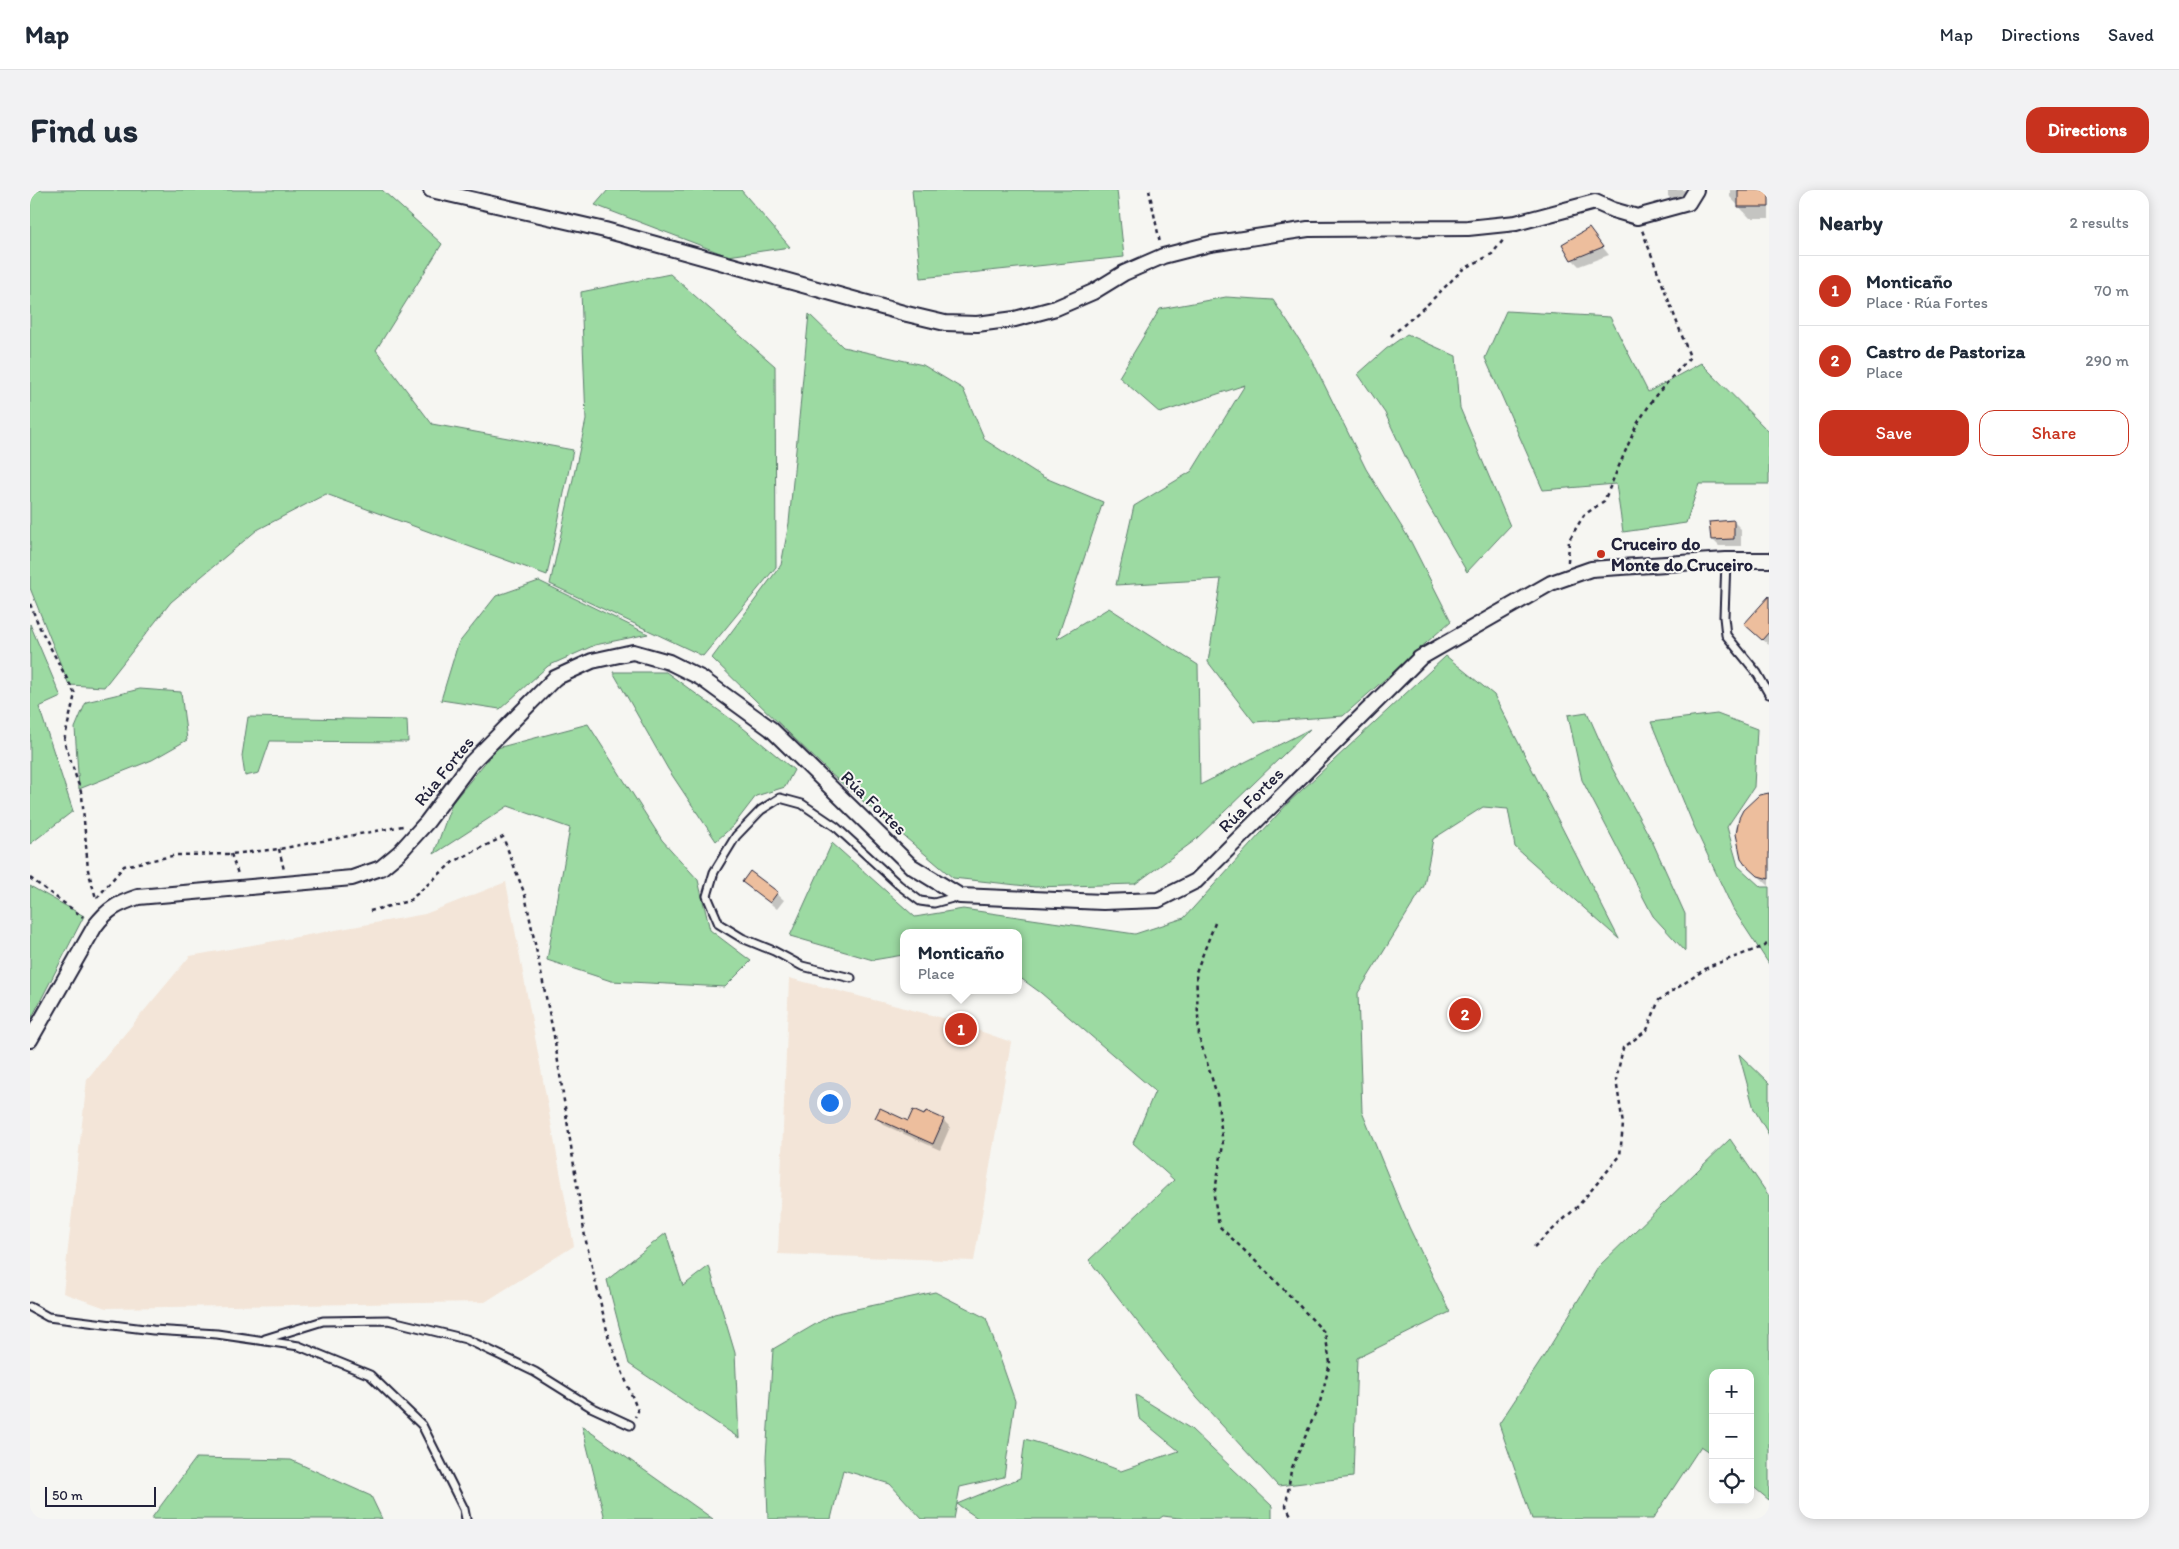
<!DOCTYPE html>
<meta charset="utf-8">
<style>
body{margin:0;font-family:Itim,sans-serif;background:#f2f2f3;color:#1f2937}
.controls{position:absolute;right:15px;bottom:15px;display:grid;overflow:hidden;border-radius:10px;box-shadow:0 2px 12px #0003}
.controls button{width:45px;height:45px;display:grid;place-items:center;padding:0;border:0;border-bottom:1px solid #e0e1e3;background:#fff;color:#1f2937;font:25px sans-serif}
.scale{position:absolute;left:15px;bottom:12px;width:111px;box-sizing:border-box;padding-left:5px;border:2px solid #22223b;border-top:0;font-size:14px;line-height:18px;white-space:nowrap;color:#22223b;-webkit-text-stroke:4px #f6f6f2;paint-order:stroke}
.you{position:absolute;left:799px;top:912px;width:18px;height:18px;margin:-12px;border:4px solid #fff;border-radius:50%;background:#1a73e8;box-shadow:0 0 0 8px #1a73e833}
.badge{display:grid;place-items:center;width:32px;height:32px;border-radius:50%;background:#c8321e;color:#fff;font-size:16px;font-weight:700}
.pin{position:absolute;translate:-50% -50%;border:2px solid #fff;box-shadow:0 1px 5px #0006}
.popup{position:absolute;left:870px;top:739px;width:122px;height:65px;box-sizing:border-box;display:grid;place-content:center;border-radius:10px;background:#fff;filter:drop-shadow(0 1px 4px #0005);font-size:16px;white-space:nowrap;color:#747a83}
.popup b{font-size:19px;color:#1f2937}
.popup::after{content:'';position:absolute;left:50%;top:100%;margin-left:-10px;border:10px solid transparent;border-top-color:#fff}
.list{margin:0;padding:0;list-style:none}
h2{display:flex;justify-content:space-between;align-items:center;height:65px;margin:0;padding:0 20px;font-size:21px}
h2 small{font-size:16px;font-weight:400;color:#747a83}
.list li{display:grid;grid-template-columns:32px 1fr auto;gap:15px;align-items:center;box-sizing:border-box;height:70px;padding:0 20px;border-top:1px solid #e0e1e3}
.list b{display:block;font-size:19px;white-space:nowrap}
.list p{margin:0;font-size:16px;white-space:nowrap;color:#747a83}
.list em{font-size:16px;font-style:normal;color:#747a83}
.actions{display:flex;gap:10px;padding:15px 20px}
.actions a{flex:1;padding:11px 0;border:1px solid #c8321e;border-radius:15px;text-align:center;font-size:18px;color:#c8321e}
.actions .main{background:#c8321e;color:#fff}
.icon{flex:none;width:28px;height:28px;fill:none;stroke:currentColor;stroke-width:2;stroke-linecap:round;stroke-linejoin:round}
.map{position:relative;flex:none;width:1739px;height:1329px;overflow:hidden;border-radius:15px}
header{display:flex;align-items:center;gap:30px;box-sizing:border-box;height:70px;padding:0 25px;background:#fff;border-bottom:1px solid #e0e1e3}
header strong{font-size:24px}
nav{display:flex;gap:28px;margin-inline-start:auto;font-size:18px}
.intro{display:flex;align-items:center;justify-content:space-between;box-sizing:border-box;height:120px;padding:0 30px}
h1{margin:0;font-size:35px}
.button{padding:12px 22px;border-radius:15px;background:#c8321e;color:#fff;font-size:18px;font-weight:700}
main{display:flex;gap:30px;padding:0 30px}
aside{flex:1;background:#fff;border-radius:15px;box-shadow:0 2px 12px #0003}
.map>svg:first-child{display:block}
</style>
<header>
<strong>Map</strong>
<nav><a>Map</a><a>Directions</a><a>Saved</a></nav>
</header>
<div class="intro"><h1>Find us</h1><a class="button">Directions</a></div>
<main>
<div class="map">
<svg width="1739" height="1329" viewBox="0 0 1739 1329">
<rect width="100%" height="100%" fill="#f6f6f2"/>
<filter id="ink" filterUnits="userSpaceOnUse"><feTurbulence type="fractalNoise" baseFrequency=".02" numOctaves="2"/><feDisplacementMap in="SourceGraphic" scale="10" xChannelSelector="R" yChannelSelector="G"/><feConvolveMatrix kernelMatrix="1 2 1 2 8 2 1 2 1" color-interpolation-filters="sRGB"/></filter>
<g filter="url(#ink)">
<path fill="#f3e5d8" d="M 476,692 L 544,1056 L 455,1112 L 76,1118 L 33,1103 L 57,889 L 160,766 L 395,724 Z
M 759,788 L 913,828 L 981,852 L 944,1071 L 748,1064 Z"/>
<path fill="#9cdaa2" stroke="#5f7e6e" d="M 0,0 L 352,0 L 412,54 L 346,160 L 402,234 L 543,260 L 517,385 L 296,304 L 227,340 L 141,412 L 74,497 L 39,495 L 0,398 Z
M 578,0 L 711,0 L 760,57 L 698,66 L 565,15 Z
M 882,0 L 1087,0 L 1094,67 L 891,88 Z
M 640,84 L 745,176 L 746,377 L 673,466 L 520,394 L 556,230 L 551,102 Z
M 1196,107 L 1243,110 L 1280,166 L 1336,279 L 1381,352 L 1421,431 L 1313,526 L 1224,532 L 1178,472 L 1191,389 L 1086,395 L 1104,316 L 1162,281 L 1215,195 L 1130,223 L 1089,187 L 1130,119 Z
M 1476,121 L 1580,127 L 1618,202 L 1671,173 L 1739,242 L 1739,294 L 1669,294 L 1656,333 L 1593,342 L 1586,294 L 1513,300 L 1455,168 Z
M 779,124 L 813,157 L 893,175 L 933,199 L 955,250 L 1013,287 L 1073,312 L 1027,449 L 1079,418 L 1168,475 L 1170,595 L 1280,539 L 1164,651 L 1105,694 L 1005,697 L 923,688 L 801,584 L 682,468 L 751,375 L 759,333 Z
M 1377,144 L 1426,166 L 1430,218 L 1480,336 L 1437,382 L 1397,313 L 1355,223 L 1328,184 L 1356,159 Z
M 509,391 L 618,444 L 565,455 L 518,476 L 470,519 L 411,510 L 428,454 L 466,406 Z
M 0,434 L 31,507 L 9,517 L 43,621 L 0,654 Z
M 1416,466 L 1464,505 L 1589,749 L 1485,657 L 1478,619 L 1453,617 L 1403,649 L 1394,696 L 1328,803 L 1332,922 L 1379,1037 L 1420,1122 L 1327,1168 L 1323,1287 L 1248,1296 L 1167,1208 L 1059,1070 L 1144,990 L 1103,953 L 1125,901 L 1011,803 L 989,787 L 988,743 L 874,743 L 873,765 L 843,770 L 760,746 L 802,653 L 885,727 L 933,719 L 1105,744 L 1154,728 L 1259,612 Z
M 583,482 L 636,482 L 713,538 L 764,580 L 755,597 L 726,606 L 703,636 L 686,651 L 638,579 Z
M 110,499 L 151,502 L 157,550 L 122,570 L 49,599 L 45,538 L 56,512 Z
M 1557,522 L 1581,576 L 1623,653 L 1655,724 L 1655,761 L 1623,726 L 1552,590 L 1538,525 Z
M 1687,524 L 1727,539 L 1724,597 L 1697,637 L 1708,676 L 1731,697 L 1739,697 L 1739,774 L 1703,719 L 1662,632 L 1621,532 Z
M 218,527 L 377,530 L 378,552 L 240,551 L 229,583 L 215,586 L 212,566 Z
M 558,534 L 632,650 L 668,690 L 680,740 L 721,771 L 695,797 L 581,791 L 517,770 L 540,638 L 478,616 L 404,664 L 422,613 L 467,558 Z
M 0,696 L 54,726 L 0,831 Z
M 1709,864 L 1739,893 L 1739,945 L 1724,919 Z
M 1700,949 L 1739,1006 L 1739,1310 L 1720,1294 L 1720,1183 L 1683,1183 L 1683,1264 L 1671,1256 L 1623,1329 L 1502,1329 L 1469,1234 L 1514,1166 L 1569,1076 Z
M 636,1043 L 653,1096 L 679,1076 L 705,1163 L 709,1248 L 599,1174 L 577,1090 Z
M 905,1102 L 956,1128 L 985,1211 L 974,1287 L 930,1297 L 924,1329 L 892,1329 L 860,1294 L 813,1280 L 801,1329 L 738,1329 L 736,1268 L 743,1159 L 803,1124 Z
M 1106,1205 L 1161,1239 L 1242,1316 L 1242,1329 L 1157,1329 L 1133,1326 L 1129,1329 L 949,1329 L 927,1314 L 990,1288 L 995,1249 L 1047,1264 L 1091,1281 L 1149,1261 L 1109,1228 Z
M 552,1236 L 683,1329 L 575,1329 Z
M 166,1268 L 261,1270 L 341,1306 L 352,1329 L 121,1329 Z"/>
<path fill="#0003" d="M 1638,0 L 1661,0 L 1661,10 L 1645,13 L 1638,6 Z
M 1700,0 L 1739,0 L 1739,28 L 1720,28 L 1700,7 Z
M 1559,40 L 1579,65 L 1549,76 L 1542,69 Z
M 1704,332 L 1711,339 L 1711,356 L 1689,356 L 1682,349 Z
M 1739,411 L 1739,455 L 1723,441 Z
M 1739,604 L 1739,696 L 1717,675 Z
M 721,682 L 754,710 L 747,719 L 714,692 Z
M 847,928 L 879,932 L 913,930 L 920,937 L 910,960 L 854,935 Z"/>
<path fill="#edbe9d" stroke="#22223b" d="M 1708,0 L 1739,0 L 1739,17 L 1708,17 Z
M 1559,38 L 1573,57 L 1541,70 L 1532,54 Z
M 1704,330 L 1704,349 L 1681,350 L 1679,332 Z
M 1739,406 L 1739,442 L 1732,450 L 1714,434 Z
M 1739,603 L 1739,689 L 1728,686 L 1716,675 L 1711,668 L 1706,644 L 1709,628 L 1713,620 L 1729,605 Z
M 720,681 L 748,702 L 740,713 L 712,692 Z
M 850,918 L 878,931 L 883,920 L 894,925 L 896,921 L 914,929 L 903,954 L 845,928 Z"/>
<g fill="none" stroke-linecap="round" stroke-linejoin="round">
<g stroke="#22223b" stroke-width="11">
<path id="service" d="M 1696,370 L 1694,427 L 1696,445 L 1727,483 L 1739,504
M 821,788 L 772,776 L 744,761 L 712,748 L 689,734 L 677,706 L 684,682 L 706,646 L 731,620 L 750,608 L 772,614 L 806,637 L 869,695 L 890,711 L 904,713 L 930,706
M 0,1117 L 18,1127 L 123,1140 L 187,1144 L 269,1156 L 340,1185 L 392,1235 L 434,1319 L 436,1329
M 235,1149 L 293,1131 L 358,1130 L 436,1149 L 505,1182 L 561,1217 L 600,1235"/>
</g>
<g stroke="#22223b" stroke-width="18">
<path id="minor" d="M 401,0 L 575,40 L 877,124 L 915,133 L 947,134 L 985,129 L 1026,118 L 1063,102 L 1094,83 L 1133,66 L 1180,54 L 1278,39 L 1438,38 L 1486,33 L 1565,12 L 1583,20 L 1607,27 L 1658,13 L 1666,0
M 0,850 L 65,736 C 78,719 87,714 108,707 L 322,688 L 351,678 L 369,663 L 397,632 L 441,573 L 525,488 L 562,471 L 603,462 L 639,472 L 671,488 L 741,539 L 881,676 L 930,706 L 1073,712 L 1128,710 L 1166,691 L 1390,468 L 1521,393 L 1561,379 L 1696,370 L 1739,370"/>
</g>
<path stroke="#22223b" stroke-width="2.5" stroke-dasharray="4 4" stroke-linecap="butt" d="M 1119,0 L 1130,53
M 1361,146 L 1399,113 L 1432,80 L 1462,64 L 1474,49
M 1538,372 L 1539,350 L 1554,325 L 1574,311 L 1607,234 L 1626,205 L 1660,167 L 1612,40
M 0,414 L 10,438 L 45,504 L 34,551 L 52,605 L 58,680 L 66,708
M 249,659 L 254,680
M 201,664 L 208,684
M 0,688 L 53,727
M 67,708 L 94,676 L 147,665 L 201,664 L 249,659 L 373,636
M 340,721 L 379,711 L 423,672 L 473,647 L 495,705 L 524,846 L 555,1047 L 579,1149 L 608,1221 L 605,1227
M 1185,733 L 1166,782 L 1169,847 L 1187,905 L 1193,955 L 1184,1006 L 1189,1036 L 1243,1088 L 1295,1143 L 1300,1173 L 1290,1212 L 1261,1280 L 1256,1316 L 1263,1329
M 1504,1057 L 1548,1016 L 1590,966 L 1593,934 L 1586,890 L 1593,858 L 1617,840 L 1629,810 L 1680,776 L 1735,756 L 1739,751"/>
<use href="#service" stroke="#f6f6f2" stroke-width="7"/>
<use href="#minor" stroke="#f6f6f2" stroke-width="14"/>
</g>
</g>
<circle fill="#c8321e" stroke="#f6f6f2" stroke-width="2" cx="1571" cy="364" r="5"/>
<g text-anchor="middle" stroke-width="4" stroke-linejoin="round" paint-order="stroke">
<g font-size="18" font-weight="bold" fill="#22223b" stroke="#f6f6f2" text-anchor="start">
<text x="1581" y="360">Cruceiro do<tspan x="1581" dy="21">Monte do Cruceiro</tspan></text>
</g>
<g font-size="18" fill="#22223b" stroke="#f6f6f2">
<text transform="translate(414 581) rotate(-51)" y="6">Rúa Fortes</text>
<text transform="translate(1221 610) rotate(-45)" y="6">Rúa Fortes</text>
<text transform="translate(844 613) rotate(44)" y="6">Rúa Fortes</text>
</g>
</g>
</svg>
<div class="controls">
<button>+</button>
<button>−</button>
<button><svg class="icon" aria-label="locate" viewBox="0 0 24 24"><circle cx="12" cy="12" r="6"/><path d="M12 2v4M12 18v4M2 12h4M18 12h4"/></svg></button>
</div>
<div class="scale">50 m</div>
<div class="you"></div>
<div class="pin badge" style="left:931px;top:839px">1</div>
<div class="popup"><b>Monticaño</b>Place</div>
<div class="pin badge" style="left:1435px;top:824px">2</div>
</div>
<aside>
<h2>Nearby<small>2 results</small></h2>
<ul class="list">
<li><span class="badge">1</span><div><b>Monticaño</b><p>Place · Rúa Fortes</p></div><em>70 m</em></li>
<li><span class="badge">2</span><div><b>Castro de Pastoriza</b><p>Place</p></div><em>290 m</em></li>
</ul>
<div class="actions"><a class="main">Save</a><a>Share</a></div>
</aside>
</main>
